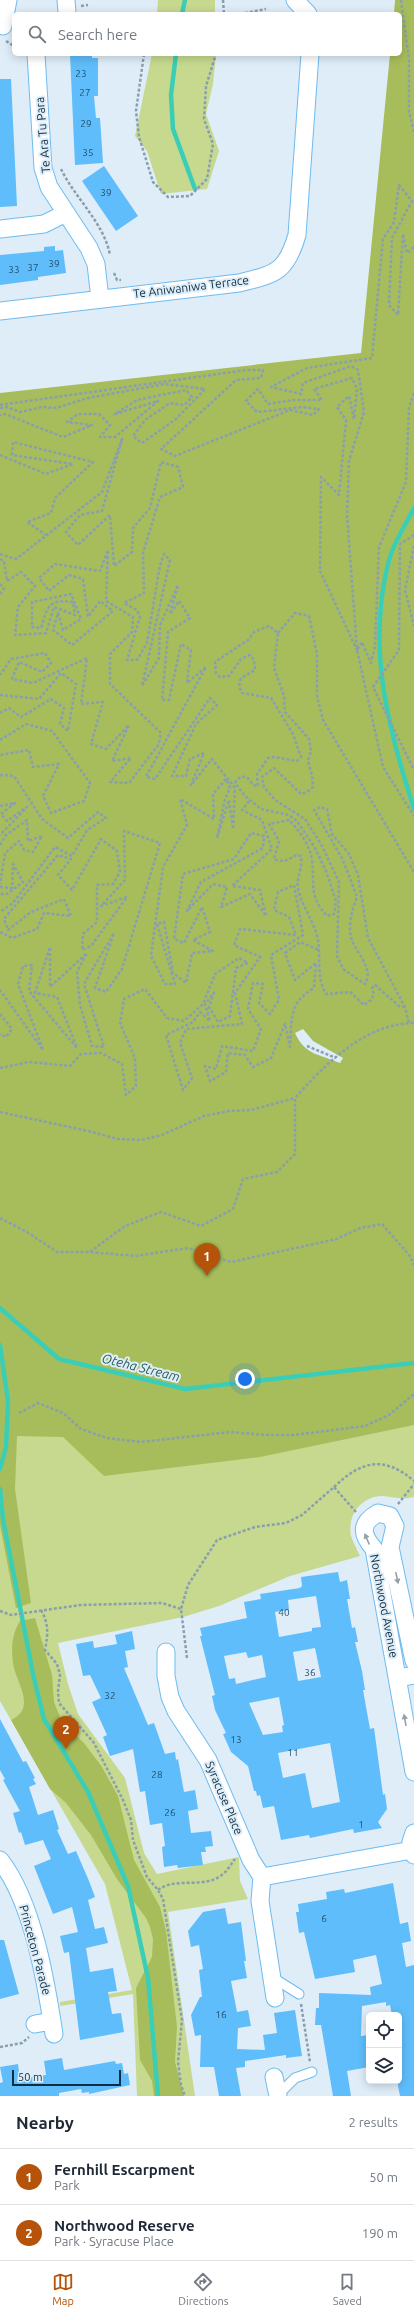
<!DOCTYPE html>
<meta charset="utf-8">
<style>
body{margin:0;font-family:Ubuntu,sans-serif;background:#f6f6f7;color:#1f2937}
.controls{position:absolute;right:12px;bottom:12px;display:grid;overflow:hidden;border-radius:6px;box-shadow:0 2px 10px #0003}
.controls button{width:36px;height:36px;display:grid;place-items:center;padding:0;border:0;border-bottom:1px solid #e0e1e3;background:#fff;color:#1f2937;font:20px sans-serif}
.scale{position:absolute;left:12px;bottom:10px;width:109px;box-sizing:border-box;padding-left:4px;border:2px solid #0c2e42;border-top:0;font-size:11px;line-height:14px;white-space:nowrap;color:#0c2e42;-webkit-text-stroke:3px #dfedf8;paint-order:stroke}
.you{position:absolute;left:245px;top:1379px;width:14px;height:14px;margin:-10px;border:3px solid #fff;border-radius:50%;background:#1a73e8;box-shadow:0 0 0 6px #1a73e833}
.badge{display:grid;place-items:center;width:26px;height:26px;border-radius:50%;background:#b45309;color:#fff;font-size:13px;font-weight:700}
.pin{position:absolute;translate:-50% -33px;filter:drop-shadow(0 1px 2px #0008)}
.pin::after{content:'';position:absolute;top:21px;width:14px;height:12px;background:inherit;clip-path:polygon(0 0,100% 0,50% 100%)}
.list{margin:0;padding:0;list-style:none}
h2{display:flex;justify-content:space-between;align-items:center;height:52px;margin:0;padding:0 16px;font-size:17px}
h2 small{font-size:13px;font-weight:400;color:#747a83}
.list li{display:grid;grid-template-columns:26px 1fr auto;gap:12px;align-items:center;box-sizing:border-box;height:56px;padding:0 16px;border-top:1px solid #e0e1e3}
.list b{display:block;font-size:15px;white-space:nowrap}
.list p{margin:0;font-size:13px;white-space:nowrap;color:#747a83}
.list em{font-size:13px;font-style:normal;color:#747a83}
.icon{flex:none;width:22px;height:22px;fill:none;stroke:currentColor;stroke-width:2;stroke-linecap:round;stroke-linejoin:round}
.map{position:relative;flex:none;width:414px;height:2096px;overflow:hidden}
.search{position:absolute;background:#fff;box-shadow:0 2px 10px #0003;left:12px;right:12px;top:12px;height:44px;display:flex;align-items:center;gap:10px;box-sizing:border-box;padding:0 14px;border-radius:6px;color:#747a83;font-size:15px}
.sheet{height:164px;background:#fff}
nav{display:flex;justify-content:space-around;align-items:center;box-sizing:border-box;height:56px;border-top:1px solid #e0e1e3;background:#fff;font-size:11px;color:#747a83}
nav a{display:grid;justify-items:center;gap:2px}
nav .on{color:#b45309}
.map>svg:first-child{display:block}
</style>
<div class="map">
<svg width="414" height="2096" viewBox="0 0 414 2096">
<rect width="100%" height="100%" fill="#dfedf8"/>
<path fill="#c6d98e" d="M 158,0 L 215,0 L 215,14 L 157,14 Z
M 152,54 L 216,54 L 213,84 L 206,114 L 219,151 L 207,189 L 161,194 L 147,151 L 135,136 Z
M 414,1080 L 414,1497 C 403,1500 394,1497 383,1496 C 362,1496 347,1514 351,1536 C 353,1542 357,1550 360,1556 L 290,1576 L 219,1606 L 183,1617 L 58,1643 L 68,1684 L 78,1714 L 125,1778 L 144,1853 L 157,1874 L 239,1857 L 240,1881 L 248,1899 L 168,1912 L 195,2096 L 137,2096 L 133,1994 L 60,2006 L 60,2002 L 132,1990 L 105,1884 L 0,1701 L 0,1098 Z"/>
<path fill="#a7bd5b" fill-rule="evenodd" d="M 395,0 L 414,0 L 414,1425 L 260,1457 L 104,1476 L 63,1437 L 17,1436 L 15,1489 L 31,1603 L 16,1608 L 0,1525 L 0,393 L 361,353 L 390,54 L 400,54 L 400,14 L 394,14 ZM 303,1029 L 313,1041 L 343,1058 L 340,1063 C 319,1054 305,1055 295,1033 Z
M 35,1618 L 52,1675 L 54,1702 L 62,1722 L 84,1743 L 102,1767 L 118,1796 L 134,1860 L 160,1907 L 166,1931 L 177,2027 L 175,2062 L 184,2096 L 154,2096 L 152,2081 L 140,2060 L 136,1988 L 152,1957 L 153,1939 L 150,1927 L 146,1918 L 117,1879 L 91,1835 L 66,1803 L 50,1789 L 11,1720 C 38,1708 15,1681 13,1663 C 11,1647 12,1634 20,1621 Z"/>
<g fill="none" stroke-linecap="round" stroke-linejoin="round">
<path stroke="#3bceb7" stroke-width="4.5" d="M 182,14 L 185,0
M 176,54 L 171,95 L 173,129 L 195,189
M 414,508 C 406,524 394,542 389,560 C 366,647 388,726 414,809
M 0,1308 L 59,1359 L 185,1389 L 414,1363
M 0,1345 L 8,1401 L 6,1447 L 0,1469
M 0,1489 L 3,1519 L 33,1674 L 44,1719 L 88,1792 L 128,1886 L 148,1978 L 158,2096"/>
</g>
<path fill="#5fbdfb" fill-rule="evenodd" d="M 70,54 L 92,54 L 92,58 L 98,58 L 98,96 L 94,96 L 96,118 L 100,118 L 103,163 L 75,165 Z
M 0,79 L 11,79 L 17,206 L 0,207 Z
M 104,166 L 138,216 L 116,231 L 82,181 Z
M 55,246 L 55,251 L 63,250 L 66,273 L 38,277 L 38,280 L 0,285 L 0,255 L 44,251 L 44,247 Z
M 338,1572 L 340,1582 L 347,1580 L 350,1599 L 347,1599 L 352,1628 L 355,1627 L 358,1642 L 355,1642 L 362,1671 L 365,1690 L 363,1690 L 370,1729 L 374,1728 L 383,1795 L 385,1794 L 387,1809 L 378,1822 L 382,1828 L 354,1833 L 353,1829 L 310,1838 L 309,1835 L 281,1840 L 274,1806 L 263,1808 L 260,1795 L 257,1796 L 256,1791 L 254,1791 L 248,1766 L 231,1752 L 223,1734 L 226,1733 L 215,1710 L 212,1696 L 215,1695 L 200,1636 L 202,1636 L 200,1628 L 247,1618 L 244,1602 L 261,1599 L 260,1594 L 300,1588 L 302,1586 L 301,1577 ZM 316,1596 L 321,1627 L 312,1628 L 312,1631 L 279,1637 L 275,1612 L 289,1610 L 288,1600 ZM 315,1648 L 321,1677 L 298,1681 L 293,1652 ZM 246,1652 L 248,1658 L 262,1655 L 266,1677 L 236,1684 L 235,1678 L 229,1679 L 224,1656 ZM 279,1697 L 284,1725 L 282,1726 L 283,1732 L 263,1735 L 249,1703 ZM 330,1743 L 340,1802 L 312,1808 L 305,1773 L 283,1778 L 278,1753 Z
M 132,1631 L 135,1649 L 125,1651 L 128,1667 L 124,1668 L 148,1725 L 154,1723 L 165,1754 L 175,1752 L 176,1760 L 178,1759 L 184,1792 L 195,1790 L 198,1809 L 188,1811 L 191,1833 L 211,1831 L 213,1846 L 205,1847 L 206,1852 L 201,1852 L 203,1865 L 178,1868 L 177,1865 L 164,1867 L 162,1847 L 165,1846 L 162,1823 L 150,1825 L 145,1791 L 140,1792 L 133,1749 L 110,1756 L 103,1737 L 107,1735 L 92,1702 L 101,1698 L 90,1675 L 83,1676 L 76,1644 L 93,1641 L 94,1648 L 117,1644 L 115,1635 Z
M 0,1719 L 23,1762 L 26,1761 L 35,1778 L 33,1779 L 36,1784 L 29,1787 L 38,1815 L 53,1810 L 59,1829 L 57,1830 L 68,1854 L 76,1851 L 89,1881 L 95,1897 L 88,1900 L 95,1929 L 104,1927 L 108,1943 L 86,1948 L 90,1972 L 113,1968 L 117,1991 L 108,1992 L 112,2014 L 121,2013 L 124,2032 L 80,2040 L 69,1952 L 64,1953 L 60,1936 L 78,1932 L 72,1907 L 53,1914 L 34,1866 L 51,1859 L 43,1840 L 25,1845 L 21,1832 L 19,1833 L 13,1813 L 20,1811 L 3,1780 L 5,1779 L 0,1770 Z
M 393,1883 L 400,1924 L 408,1922 L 411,1941 L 402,1943 L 406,1967 L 414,1965 L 414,2096 L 400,2096 L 397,2081 L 399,2081 L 399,2015 L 392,2015 L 390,2005 L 386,2006 L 386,2002 L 362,2006 L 361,2036 L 369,2035 L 369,2067 L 347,2071 L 351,2096 L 333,2096 L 321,2025 L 315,2025 L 316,2008 L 319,2008 L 319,1993 L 371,1995 L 370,1987 L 382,1984 L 376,1955 L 353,1960 L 355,1972 L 315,1979 L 304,1932 L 299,1933 L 296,1912 L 299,1912 L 298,1904 L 327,1899 L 326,1892 L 344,1889 L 345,1893 Z
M 225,1908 L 228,1924 L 241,1922 L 246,1961 L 244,1961 L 247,1978 L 231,1981 L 237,2012 L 248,2010 L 251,2026 L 238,2028 L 237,2049 L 265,2050 L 263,2035 L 277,2033 L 274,2013 L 295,2010 L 302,2056 L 286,2058 L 286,2055 L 245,2061 L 245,2067 L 236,2068 L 241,2096 L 219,2096 L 214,2067 L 200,2067 L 201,2035 L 195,2036 L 191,2015 L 200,1997 L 202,1997 L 199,1970 L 203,1969 L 199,1945 L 191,1947 L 188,1931 L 203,1912 Z
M 0,1940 L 4,1940 L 19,1994 L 0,1999 Z
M 62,2058 L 64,2070 L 115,2061 L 116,2064 L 122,2063 L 124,2074 L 128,2073 L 130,2085 L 89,2094 L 89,2092 L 82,2093 L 81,2089 L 59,2093 L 59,2096 L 0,2096 L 0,2083 L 3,2082 L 0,2067 L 18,2064 L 20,2079 L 46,2075 L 44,2061 Z"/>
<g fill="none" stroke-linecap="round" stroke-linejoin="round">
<g stroke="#6ebcf0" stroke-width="11">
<path id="lane" d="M 272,1977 L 299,1994
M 278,2095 L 295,2078 L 312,2072"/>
</g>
<g stroke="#6ebcf0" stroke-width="19">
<path id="street" d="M 66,0 L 67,12
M 295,0 L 308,14
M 3,26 L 8,0
M 36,54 L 43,168 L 49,187 L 89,248 L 96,264 L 100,299
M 0,229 L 44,224 L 66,213
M 0,311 L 239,283 C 275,274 286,273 297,235 L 310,54
M 166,1652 L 166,1676 L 170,1697 L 176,1711 L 208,1760 L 251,1860 L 262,1877 L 260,1901 L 275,1998
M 414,1661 L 390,1547 L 395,1526 L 390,1516 L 378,1513 C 360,1523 361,1534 374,1549 L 414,1772
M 398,1678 L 414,1675
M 414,1833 L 411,1842 L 414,1855
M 0,1860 C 33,1902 46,1982 54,2034
M 262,1877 L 412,1850
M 35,2024 L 52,2021
M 274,2077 L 278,2096"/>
</g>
<path stroke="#899fae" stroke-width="2.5" stroke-dasharray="3 2" stroke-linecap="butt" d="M 223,0 L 224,14
M 401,0 L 409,59 L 409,112 L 414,132
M 81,6 L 88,5
M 240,14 L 266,9
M 6,41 L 14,46
M 144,54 L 136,111 L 139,137 L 153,182 L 168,197 L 190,196 L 207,179 L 213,144 L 204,119 L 206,86 L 216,54
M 61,169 C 75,198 104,223 110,255
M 114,273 L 117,280 L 121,280
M 414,393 L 409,407 L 406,482 L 379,547 L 375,646 L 371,663 L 362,642 L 357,650 L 383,767 L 414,816
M 0,405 L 246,370 L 263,370 L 261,378 L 236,380 L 161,449 L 175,456 L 290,410 L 313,415 L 319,409 L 302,407 L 257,412 L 246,401 L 258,389 L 268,404 L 294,400 L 322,400 L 314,389 L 352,378 L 357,389 L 354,419 L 349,396 L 337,407 L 346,420 L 339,495 L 321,477 L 320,571 L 357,650 L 347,515 L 349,461 L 364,412 L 358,370 L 351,366 L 303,383 L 301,394 L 271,387 L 307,368 L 372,358 L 383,239 L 394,222 L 399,185 L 412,201 L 392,238 L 389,305 L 398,315 L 403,234 L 407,253 L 414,247
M 0,408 L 7,407 L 20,412 L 42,407 L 56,408 L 88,398 L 165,384 L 205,389 L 176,419 L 142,443 L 133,436 L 145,420 L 170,403 L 184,405 L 192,397 L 186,390 L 137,400 L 115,414 L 158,401 L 115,437 L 100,437 L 110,425 L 99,414 L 78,414 L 67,422 L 92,425 L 63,437 L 5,414 L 0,415
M 0,455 L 46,474 L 73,464 L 12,455 L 13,442 L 93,462 L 55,498 L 51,513 L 27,522 L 46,535
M 414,535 L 400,544 L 399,650 L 373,687 L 414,770
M 414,546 L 405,590 L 414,626
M 0,554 L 16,559 L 102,492 L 122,439 L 102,511 L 80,515 L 66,532 L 78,545 L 110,515 L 114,566 L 132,552 L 133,528 L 150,508 L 161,462 L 178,467 L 183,487 L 160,497 L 143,553 L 144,593 L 124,603 L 137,610 L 140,617 L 127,660 L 137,660 L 147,643 L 160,565 L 164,554 L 170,560 L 142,686 L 159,658 L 160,625 L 178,585 L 170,614 L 179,601 L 190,618 L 168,632 L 162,700 L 169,700 L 181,644 L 191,650 L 187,683 L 206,667 L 146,777 L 155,779 L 210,698 L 217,705 L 196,724 L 172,776 L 186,776 L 190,759 L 204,753 L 191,785 L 212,759 L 235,788 L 233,829 L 229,800 L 217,838 L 225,799 L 230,788 L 226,779 L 213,794 L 214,819 L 180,799 L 187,825 L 163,867 L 151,956 L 165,984 L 175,984 L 157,924 L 164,922 L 173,973 L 186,983 L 192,953 L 213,951 L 193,940 L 210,932 L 202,907 L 184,943 L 174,939 L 183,874 L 234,859 L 251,833 L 264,836 L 263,848 L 201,882 L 187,911 L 213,884 L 227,887 L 221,907 L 250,894 L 266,916 L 260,890 L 232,886 L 272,849 L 262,820 L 242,810 L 250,800
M 0,559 L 4,561 L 7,581 L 21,572 L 35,586 L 18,607 L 15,635 L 46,633 L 54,607 L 75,615 L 73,602 C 47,599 48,607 41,628 L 32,627 L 32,602 L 71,594 L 81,619 L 63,630 L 58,613 L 53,630 L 72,645 L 113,611 L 100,601 L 88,617 L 83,579 L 69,575 L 49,591 L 39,578 L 55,564 L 100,571 L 108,550 L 106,601 L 133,617 L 132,632 L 110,654 L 110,684 L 161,733 L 159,744 L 129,783 L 110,782 L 131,758 L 112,761 L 129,725 L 106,749 L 91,744 L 103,702 L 81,704 L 87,658 L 33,683 L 12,679 L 19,662 L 42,672 L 51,663 L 45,653 L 11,659 L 0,675
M 0,584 L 4,588 L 0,594
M 278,633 L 295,613 L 309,616 L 317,654 L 317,696 L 323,720 L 414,872
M 0,695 L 39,699 L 61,673 L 76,684 L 68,731 L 60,724 L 64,708 L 51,699 L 21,717 L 9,708 L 0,713
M 0,740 L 26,724 L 52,731 L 90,783 L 84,801 L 51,813 L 43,796 L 59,764 L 33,767 L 29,750 L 0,755
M 0,775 L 14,776 L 42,819 L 68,838 L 98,812 L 106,818 L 87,830 L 72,856 L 55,847 L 13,903 L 0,912
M 0,806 L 15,803 L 1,814 L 7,821 L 27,807 L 0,835
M 0,845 L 6,835 L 27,820 L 28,841 L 42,836 L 33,852 L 24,850 L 19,841 L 5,853 L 0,884
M 0,887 L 12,888 L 13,864 L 23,882 L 7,894 L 0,894
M 0,932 L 12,938 L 37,929 L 44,913 L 71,916 L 64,899 L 31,912 L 8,930 L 4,919 L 58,855 L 71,859 L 58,875 L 72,890 L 101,839 L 117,851 L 120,872 L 113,884 L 97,885 L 97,922 L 83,934 L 82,950 L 91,946 L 127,897 L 101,906 L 125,880 L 124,831 L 160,843 L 122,969 L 106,992 L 95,988 L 114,933 L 84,984 L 104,1047 L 92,1046 L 80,1005 L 77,972 L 87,953 L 50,987 L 50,947 L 35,993 L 57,997 L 77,1048 L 29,991 L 32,965 L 23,966 L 18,984 L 43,1050 L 0,990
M 405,1007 L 399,1006 L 375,985 L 372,988 L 374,994 L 371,1000 L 364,1005 L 350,992 L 326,994 C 316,977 321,960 318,941 C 315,922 302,907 298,889 C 296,877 303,868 301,856 L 296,855 C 288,860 283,863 274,859 L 279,841 L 269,824 L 289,820 C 299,830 310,845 312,860 C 315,884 308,895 327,916 L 334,914 L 336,901 L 326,871 L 315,848 L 297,821 L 289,815 L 261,809 L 245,796 L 235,783 C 238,778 241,776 247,777 L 253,785 L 258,786 L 257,774 L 268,758 L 274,757 L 297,761 L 301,757 L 293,734 L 271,698 L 242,693 L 239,686 L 241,678 L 255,670 L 254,660 L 250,655 L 241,659 L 229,676 L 220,677 L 216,673 L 215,662 L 248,640 L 254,632 L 269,626 L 278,633 L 274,668 L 284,696 L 285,712 L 309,739 L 311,751 L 308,761 L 312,775 L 313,787 L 307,792 L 301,794 L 274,768 L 262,777 L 264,787 L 275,800 L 305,819 L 321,844 L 339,882 L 337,956 L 343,969 L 365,984 C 375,968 355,953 351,937 C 348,924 352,910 357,897 L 343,860 L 314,810 L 320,807 L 327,809 L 332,834 L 349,854 L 358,875 L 368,938 L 405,1007 L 409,1023
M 0,1014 L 12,1029 L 6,1037 L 0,1034
M 307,1046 L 336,1058
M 0,1068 L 29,1062 L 70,1066 L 81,1054 L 101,1053 L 122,1064 L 126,1095 L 136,1086 L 135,1058 L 120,1023 L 124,999 L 145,989 L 167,1018 L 184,1021 L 203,1004 L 215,974 L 239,958 L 248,963 L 236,968 L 230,1016 L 218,1022 L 209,1007 L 214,993 L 205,1004 L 210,1021 L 200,1012 L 193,1022 L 166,1035 L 183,1090 L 192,1078 L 180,1043 L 186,1029 L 242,1024 L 235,993 L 260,957 L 234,945 L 240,929 L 296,935 L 289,917 L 274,910 L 278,892 L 294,885 L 303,935 L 271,955 L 279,1000 L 270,1014 L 259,1003 L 263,984 L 253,983 L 248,1009 L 261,1029 L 253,1051 L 222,1046 L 216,1069 L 205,1066 L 210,1081 L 226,1072 L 228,1053 L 245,1055 L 253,1067 L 271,1058 L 285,1024 L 290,1047 C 292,1020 288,1003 314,988 L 316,963 L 295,980 L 285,953 L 300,942 L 319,950
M 0,1112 L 88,1131 L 118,1139 L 141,1140 L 162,1135 L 204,1116 L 229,1111 L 251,1110 L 295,1098
M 0,1218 L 27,1232 L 57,1252 L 90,1252 L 136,1256 L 188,1248 L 231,1262 L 337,1239 L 360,1228 L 382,1224 L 410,1256 L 414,1265
M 90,1252 L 125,1226 L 161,1212 L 201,1226 L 233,1209 L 243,1179 L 277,1172 L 295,1154 L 295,1098 C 325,1064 366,1023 414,1023
M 19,1413 L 38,1403 L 63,1413 L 81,1429 L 107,1438 L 141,1442 L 230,1432 L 266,1435 L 294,1435 L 365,1426 L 389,1415 L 414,1394
M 334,1487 C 361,1461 384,1455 414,1481
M 398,1504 L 414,1484
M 41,1610 C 49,1624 48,1634 45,1650 L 57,1664 L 60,1675 L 58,1691 L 59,1703 L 94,1743 L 123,1800 L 131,1820 L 133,1840 L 147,1877 L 158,1890 L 163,1899 L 182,2020 L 178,2062 L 181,2085 L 185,2096
M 0,1611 L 11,1615 L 80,1605 L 162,1603 L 181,1609
M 187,1658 L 181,1609 L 188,1585 L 217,1540 L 255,1527 L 286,1523 L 302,1515 L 334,1487 L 356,1512
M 158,1890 C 176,1876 205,1890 223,1874 C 228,1870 231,1864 235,1859
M 301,2004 L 310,2062
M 0,2047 L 22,2043 L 29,2037"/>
<use href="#lane" stroke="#fff" stroke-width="9"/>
<use href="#street" stroke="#fff" stroke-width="17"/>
</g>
<defs><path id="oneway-solid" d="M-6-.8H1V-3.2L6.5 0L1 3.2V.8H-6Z"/></defs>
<g fill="#92a1aa">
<use href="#oneway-solid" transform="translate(367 1539) rotate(-113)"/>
<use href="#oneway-solid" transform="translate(397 1578) rotate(78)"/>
<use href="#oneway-solid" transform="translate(405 1720) rotate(-100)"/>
</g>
<g text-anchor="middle" stroke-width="4" stroke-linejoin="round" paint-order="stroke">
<g font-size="10" fill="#215270">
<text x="81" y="77">23</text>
<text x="85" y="96">27</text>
<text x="86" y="127">29</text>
<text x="88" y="156">35</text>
<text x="106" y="196">39</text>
<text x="54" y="267">39</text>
<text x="33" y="271">37</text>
<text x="14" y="273">33</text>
<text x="284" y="1616">40</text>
<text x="310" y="1676">36</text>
<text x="110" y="1699">32</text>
<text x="236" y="1743">13</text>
<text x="293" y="1756">11</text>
<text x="157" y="1778">28</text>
<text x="170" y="1816">26</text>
<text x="361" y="1828">1</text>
<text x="324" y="1922">6</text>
<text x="221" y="2018">16</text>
</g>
<g font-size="12" fill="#0c2e42" stroke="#dfedf8">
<text transform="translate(43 135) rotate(-95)" y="4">Te Ara Tu Para</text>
<text transform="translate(191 287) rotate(-7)" y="4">Te Aniwaniwa Terrace</text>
<text transform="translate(384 1606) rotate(79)" y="4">Northwood Avenue</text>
<text transform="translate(224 1798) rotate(67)" y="4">Syracuse Place</text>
<text transform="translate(35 1950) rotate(75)" y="4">Princeton Parade</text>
</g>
<g font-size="13" font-style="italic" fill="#245d53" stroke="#dfedf8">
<text transform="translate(141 1367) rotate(14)" y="5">Oteha Stream</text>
</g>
</g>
</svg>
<div class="controls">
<button><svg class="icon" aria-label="locate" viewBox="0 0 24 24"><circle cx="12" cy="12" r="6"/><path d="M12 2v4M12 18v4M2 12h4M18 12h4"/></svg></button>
<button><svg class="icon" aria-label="layers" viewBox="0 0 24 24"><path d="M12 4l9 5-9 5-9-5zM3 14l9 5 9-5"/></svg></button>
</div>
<div class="scale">50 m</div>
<div class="you"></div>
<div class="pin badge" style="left:207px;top:1276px">1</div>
<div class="pin badge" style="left:66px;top:1749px">2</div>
<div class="search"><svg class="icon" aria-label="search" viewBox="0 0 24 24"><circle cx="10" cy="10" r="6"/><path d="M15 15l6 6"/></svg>Search here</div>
</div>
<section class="sheet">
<h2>Nearby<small>2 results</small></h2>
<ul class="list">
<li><span class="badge">1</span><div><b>Fernhill Escarpment</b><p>Park</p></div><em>50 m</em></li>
<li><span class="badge">2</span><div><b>Northwood Reserve</b><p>Park · Syracuse Place</p></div><em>190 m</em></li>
</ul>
</section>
<nav>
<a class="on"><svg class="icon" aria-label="map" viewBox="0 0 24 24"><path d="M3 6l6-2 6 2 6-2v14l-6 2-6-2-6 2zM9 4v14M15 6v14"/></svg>Map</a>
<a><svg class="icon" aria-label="directions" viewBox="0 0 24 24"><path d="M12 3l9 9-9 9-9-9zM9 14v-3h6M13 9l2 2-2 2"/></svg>Directions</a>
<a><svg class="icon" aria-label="saved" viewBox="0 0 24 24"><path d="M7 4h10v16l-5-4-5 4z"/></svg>Saved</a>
</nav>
